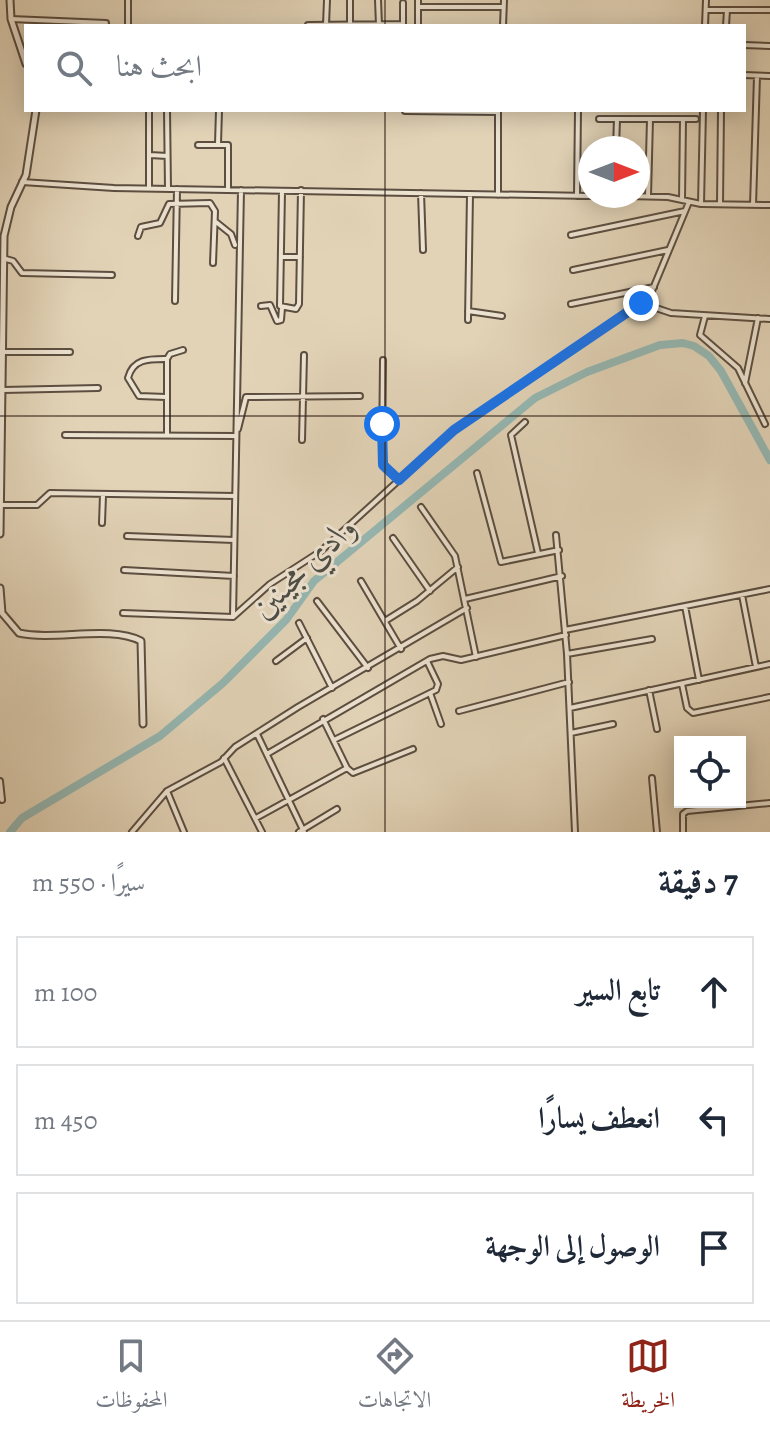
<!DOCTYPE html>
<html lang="ar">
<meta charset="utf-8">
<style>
body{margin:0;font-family:Alegreya,Amiri,serif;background:#f2f2f3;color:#1f2937;direction:rtl}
.controls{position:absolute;right:24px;bottom:24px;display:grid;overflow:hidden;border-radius:0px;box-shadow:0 4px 20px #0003}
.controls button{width:72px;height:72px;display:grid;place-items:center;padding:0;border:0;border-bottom:2px solid #e0e1e3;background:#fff;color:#1f2937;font:40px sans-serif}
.compass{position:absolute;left:578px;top:136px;width:72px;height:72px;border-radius:50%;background:#fff;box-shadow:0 4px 20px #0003;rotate:90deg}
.stop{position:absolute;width:24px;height:24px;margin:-18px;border:6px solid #1a73e8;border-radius:50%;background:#fff}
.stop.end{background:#1a73e8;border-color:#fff;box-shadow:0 2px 8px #0008}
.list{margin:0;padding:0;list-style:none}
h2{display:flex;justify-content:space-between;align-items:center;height:104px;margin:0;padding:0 32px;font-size:34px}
h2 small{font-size:26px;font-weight:400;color:#747a83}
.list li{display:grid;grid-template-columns:52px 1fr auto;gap:24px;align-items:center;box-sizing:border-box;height:112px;margin:0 16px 16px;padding:0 16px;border:2px solid #e0e1e3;border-radius:0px}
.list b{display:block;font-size:30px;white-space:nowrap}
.list em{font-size:26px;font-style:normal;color:#747a83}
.icon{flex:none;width:44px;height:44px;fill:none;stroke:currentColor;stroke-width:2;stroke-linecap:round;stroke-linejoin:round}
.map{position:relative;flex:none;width:770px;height:832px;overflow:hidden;direction:ltr}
.search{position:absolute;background:#fff;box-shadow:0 4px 20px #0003;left:24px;right:24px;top:24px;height:88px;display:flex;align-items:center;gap:20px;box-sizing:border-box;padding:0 28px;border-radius:0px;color:#747a83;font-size:30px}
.sheet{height:488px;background:#fff}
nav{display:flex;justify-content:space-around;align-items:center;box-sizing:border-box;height:112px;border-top:2px solid #e0e1e3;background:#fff;font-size:22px;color:#747a83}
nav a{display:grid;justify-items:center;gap:4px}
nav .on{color:#8f2418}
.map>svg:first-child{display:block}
</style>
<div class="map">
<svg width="770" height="832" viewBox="0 0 770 832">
<rect width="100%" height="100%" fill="#e2d3b7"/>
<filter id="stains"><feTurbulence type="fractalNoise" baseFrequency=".0025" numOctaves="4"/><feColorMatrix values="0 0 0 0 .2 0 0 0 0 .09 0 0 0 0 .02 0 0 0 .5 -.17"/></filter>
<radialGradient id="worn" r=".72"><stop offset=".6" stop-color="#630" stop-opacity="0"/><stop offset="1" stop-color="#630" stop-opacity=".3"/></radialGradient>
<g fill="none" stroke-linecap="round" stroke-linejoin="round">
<path stroke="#95b7b2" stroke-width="8" d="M 10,832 L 22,818 L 160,736 L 223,683 L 286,620 L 314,581 L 535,398 L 587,372 L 660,345 L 683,343 L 694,346 L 709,356 L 721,371 L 770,460"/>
<g stroke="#5c4e40" stroke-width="8">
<path id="minor" d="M 378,0 L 379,25
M 403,3 L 403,25
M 418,7 L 503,7
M 706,10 L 770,10
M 11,19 L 106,23
M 308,25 L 403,24
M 326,25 L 327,0
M 350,25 L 350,0
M 128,26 L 128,0
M 418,26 L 418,0
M 503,26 L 504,0
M 705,26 L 706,0
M 726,26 L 727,10
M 744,45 L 770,46
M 744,75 L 770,76
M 167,110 L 168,189
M 405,111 L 498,112
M 498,112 L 498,195
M 599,119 L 696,119
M 218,144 L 219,110
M 198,145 L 228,145 L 228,190
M 616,148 L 617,119
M 150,155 L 167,156
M 22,182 L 114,188 L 590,196
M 149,188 L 149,110
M 282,191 L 280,306 L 296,309 L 299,304 L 301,190
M 421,193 L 423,250
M 577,196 L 578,110
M 627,196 L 668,197 L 701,204 L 770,205
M 648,196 L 650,119
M 682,200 L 683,119
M 701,204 L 703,110
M 720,204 L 721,110
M 753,205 L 757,76
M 216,222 L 231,234 L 235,245
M 571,235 L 685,211
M 138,236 L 141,227 L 160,223 L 169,204 L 210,203 L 215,211 L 213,263
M 281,257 L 300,257
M 6,259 L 13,261 L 22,273 L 112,275
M 573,270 L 668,250
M 175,301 L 177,189
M 641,303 L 671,313 L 770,319
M 571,304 L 654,287
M 261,306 L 270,305 L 277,321 L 281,320 L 282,308
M 468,311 L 502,316
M 705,316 L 700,335 L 738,368 L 765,424
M 468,320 L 470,194
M 4,352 L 70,352
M 383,360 L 382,458 L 386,469 L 399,480
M 745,383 L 758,318
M 3,390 L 98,388
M 166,397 L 139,396 L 128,378 C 133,358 150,359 167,359
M 525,422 L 511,435 L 538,553
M 238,429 L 246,397 L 360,396
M 65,435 L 236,436
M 167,435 L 167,359 L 170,354 L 183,350
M 302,440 L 304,355
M 477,473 L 501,562 L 559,550
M 0,505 L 37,505 L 50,493 L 235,496
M 421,507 L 455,556 L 476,657
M 102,523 L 103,495
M 556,535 L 567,654 L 575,832
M 127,536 L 234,540
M 393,538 L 430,591
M 124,570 L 234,576
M 361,581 L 401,649
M 742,595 L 756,667
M 465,599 L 562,576
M 317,601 L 368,668
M 685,606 L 699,680
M 123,613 L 233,617 L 270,584 L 321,551 L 454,430 L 641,303 L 652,291 L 689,202
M 233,616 L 241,190
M 385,621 L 417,601 L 458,567
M 299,623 L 332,688
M 565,630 L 770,589
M 567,654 L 652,639
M 276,661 L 307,638
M 682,684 L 687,708 L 693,713 L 770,697
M 649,690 L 657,729
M 430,693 L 441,724
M 570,708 L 770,664
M 459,711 L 569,682
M 323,719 L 347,768 L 353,773 L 413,749
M 571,733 L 613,724
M 257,734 L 304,832
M 334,740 L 436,690 L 438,684 L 427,661
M 267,754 L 430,659 L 443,656 L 461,660 L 566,635
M 224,758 L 262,832
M 652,778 L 657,832
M 0,781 L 2,800
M 167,791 L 184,832
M 256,818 L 347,768
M 132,832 L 167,791 L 221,762 L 235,747 L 298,707 L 467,608
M 299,832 L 337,809
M 683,832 L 683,814 L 687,811 L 770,803"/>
</g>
<g stroke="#5c4e40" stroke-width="9">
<path id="tertiary" d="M 10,0 L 11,19 L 26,64
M 0,534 L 4,236 L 11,207 L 26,175 L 36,110
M 0,588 L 2,613 L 19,633 C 55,641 110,625 141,641 L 143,724"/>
</g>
<use href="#minor" stroke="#ece2d0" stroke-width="4"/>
<use href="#tertiary" stroke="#ece2d0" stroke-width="5"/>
</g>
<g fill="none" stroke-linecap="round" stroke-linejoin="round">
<path stroke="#1a73e8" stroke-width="10" d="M 382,424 L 383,465 L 399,480 L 454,430 L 641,303"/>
</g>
<path fill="none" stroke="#2f2118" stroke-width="2" stroke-opacity="0.55" d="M 385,0 L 385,26M 385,110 L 385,832M 0,416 L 770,416"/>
<g text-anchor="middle" stroke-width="6" stroke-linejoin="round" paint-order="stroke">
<g font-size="34" font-style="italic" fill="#4e4e46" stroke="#ece2d0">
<text transform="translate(303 566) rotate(-44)" y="12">وادي مجينين</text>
</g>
</g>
<rect width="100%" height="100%" filter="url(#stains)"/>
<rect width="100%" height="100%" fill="url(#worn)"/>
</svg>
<div class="controls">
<button><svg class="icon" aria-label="locate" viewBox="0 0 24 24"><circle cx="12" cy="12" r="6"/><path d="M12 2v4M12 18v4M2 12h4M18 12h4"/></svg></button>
</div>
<svg class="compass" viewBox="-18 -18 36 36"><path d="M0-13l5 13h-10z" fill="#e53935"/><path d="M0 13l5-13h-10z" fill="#747a83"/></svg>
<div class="stop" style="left:382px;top:424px"></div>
<div class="stop end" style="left:641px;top:303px"></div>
<div class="search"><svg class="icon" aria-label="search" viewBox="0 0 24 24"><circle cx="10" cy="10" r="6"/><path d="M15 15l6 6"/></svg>ابحث هنا</div>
</div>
<section class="sheet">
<h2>7 دقيقة<small>سيرًا · 550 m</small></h2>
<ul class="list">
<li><svg class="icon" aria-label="ahead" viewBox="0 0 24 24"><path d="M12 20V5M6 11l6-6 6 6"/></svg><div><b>تابع السير</b></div><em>100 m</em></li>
<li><svg class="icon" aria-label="left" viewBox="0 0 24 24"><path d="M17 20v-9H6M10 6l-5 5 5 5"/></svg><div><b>انعطف يسارًا</b></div><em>450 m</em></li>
<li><svg class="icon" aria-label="arrive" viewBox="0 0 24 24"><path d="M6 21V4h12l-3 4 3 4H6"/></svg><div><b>الوصول إلى الوجهة</b></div></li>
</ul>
</section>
<nav>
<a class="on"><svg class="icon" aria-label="map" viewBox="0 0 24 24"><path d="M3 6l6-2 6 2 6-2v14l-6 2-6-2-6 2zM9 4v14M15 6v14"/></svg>الخريطة</a>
<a><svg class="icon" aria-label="directions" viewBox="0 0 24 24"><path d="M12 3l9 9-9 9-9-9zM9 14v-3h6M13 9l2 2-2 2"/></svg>الاتجاهات</a>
<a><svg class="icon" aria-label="saved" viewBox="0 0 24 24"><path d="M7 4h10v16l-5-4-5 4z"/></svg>المحفوظات</a>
</nav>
